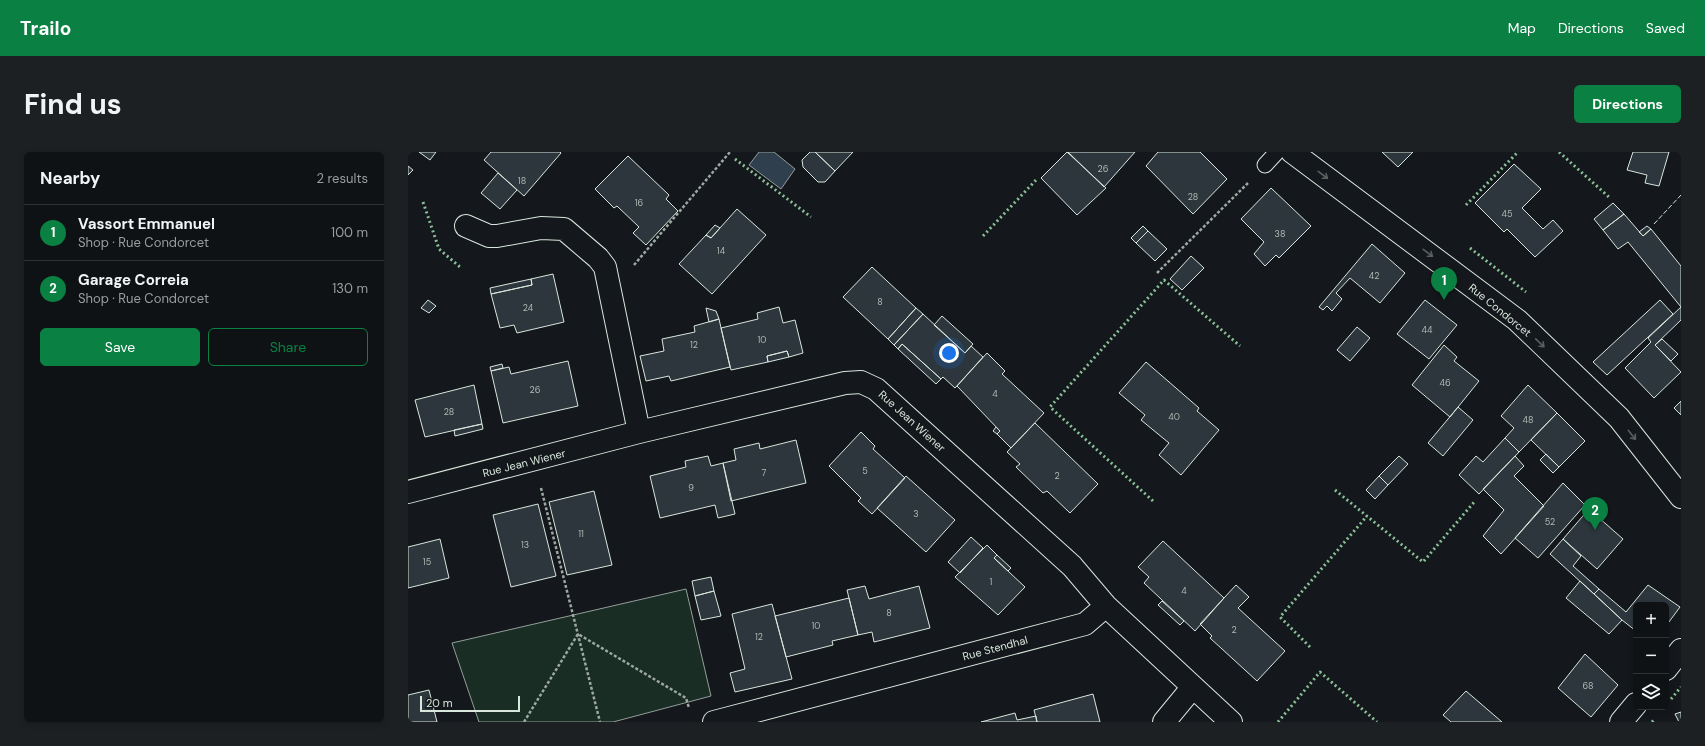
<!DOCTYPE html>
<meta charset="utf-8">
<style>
body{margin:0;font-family:"DM Sans",sans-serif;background:#1d2022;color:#f1f3f6}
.controls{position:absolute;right:12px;bottom:12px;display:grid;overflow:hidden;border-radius:6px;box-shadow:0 2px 6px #0003}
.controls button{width:36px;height:36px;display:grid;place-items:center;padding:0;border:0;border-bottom:1px solid #2f3234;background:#0f1215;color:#f1f3f6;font:20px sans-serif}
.scale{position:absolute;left:12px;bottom:10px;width:100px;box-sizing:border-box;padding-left:4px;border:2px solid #d8e6dc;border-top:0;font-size:11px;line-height:14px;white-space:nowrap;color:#d8e6dc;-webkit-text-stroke:3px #14181c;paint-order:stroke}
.you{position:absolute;left:541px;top:201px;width:14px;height:14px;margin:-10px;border:3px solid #fff;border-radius:50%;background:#1a73e8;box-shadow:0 0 0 6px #1a73e833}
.badge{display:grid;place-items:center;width:26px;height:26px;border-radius:50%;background:#0b8043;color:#fff;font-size:13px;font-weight:700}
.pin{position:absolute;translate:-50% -33px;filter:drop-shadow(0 1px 2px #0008)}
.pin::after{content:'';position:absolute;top:21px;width:14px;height:12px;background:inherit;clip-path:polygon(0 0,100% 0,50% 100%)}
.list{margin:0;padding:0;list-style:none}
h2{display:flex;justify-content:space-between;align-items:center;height:52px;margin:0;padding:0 16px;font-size:17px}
h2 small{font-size:13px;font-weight:400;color:#9b9ea0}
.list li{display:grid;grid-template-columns:26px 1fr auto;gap:12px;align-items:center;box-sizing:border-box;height:56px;padding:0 16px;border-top:1px solid #2f3234}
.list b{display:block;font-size:15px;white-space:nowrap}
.list p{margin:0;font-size:13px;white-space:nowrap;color:#9b9ea0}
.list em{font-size:13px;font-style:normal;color:#9b9ea0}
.actions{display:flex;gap:8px;padding:12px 16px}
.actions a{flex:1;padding:9px 0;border:1px solid #0b8043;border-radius:6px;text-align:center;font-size:14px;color:#0b8043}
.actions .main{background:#0b8043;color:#fff}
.icon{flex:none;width:22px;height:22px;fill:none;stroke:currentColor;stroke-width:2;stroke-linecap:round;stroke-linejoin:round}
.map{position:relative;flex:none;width:1273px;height:570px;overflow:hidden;border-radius:6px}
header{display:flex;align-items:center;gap:24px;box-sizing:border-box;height:56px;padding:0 20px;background:#0b8043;color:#fff}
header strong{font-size:19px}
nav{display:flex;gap:22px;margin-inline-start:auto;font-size:14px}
.intro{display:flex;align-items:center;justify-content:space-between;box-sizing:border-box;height:96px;padding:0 24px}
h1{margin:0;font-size:28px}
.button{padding:10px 18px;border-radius:6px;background:#0b8043;color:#fff;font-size:14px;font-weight:700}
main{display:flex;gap:24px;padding:0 24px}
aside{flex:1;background:#0f1215;border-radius:6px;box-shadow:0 2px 6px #0003}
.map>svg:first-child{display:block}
</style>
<header>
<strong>Trailo</strong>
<nav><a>Map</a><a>Directions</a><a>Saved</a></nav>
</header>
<div class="intro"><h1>Find us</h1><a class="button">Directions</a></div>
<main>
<aside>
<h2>Nearby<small>2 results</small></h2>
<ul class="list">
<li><span class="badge">1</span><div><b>Vassort Emmanuel</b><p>Shop · Rue Condorcet</p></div><em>100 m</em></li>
<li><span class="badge">2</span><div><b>Garage Correia</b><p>Shop · Rue Condorcet</p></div><em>130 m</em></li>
</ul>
<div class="actions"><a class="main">Save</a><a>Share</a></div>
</aside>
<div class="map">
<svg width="1273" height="570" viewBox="0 0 1273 570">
<rect width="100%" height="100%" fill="#14181c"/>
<path fill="#1a2d24" stroke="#939e99" d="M 278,437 L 303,544 L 205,570 L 71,570 L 44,491 Z"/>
<path fill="#2f3f4d" stroke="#939e99" d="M 351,0 L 366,0 L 387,17 L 373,37 L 341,13 Z"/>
<path fill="#2c363c" stroke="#d8e6dc" d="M 11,0 L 28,0 L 22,8 Z
M 83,0 L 152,0 L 153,1 L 116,44 L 76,8 Z
M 402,0 L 407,0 L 427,19 L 417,30 L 410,30 L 395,15 L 394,8 Z
M 407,0 L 445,0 L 427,19 Z
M 659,0 L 698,36 L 669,63 L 633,26 Z
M 660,0 L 727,0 L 696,35 Z
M 750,0 L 792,0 L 819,27 L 785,62 L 738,14 Z
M 974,0 L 1005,0 L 990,15 Z
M 1225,0 L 1261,0 L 1251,34 L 1237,31 L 1239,23 L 1219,18 Z
M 220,4 L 261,43 L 258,47 L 270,59 L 238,93 L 225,81 L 231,75 L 209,54 L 206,56 L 187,37 Z
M 1106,12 L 1133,37 L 1114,56 L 1135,77 L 1145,68 L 1155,79 L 1127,105 L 1099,77 L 1096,80 L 1067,51 Z
M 0,14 L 5,18 L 0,23 Z
M 90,21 L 109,38 L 92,57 L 73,41 Z
M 863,36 L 903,74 L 871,106 L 868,103 L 857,114 L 846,102 L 856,90 L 833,67 Z
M 1205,51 L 1216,62 L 1195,78 L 1186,67 Z
M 329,57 L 358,83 L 304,142 L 271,112 L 298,83 L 303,86 Z
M 1216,62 L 1235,84 L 1243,77 L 1273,114 L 1273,155 L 1220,90 L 1210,97 L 1195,78 Z
M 307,73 L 312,76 L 303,86 L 298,83 Z
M 735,74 L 740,79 L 728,91 L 723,86 Z
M 1239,74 L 1243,77 L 1235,84 L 1231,80 Z
M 740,79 L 759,97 L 747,109 L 728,91 Z
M 964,92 L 997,121 L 972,151 L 942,126 L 928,141 L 934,147 L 924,159 L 919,154 L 915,158 L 911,155 Z
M 783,104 L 796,116 L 774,138 L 762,127 Z
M 464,115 L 508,156 L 480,187 L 435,145 Z
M 145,122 L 156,170 L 109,181 L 106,173 L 92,176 L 83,142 L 124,133 L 123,127 Z
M 123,127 L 124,133 L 83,142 L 82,136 Z
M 20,148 L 28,154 L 21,161 L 13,156 Z
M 1017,148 L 1049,173 L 1021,207 L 989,182 Z
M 1252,148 L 1265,162 L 1199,223 L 1185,210 Z
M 371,155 L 375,171 L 387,168 L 395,201 L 381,205 L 379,199 L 359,204 L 360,210 L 323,218 L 313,176 L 350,167 L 349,161 Z
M 1273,155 L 1273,168 L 1247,193 L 1273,220 L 1246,246 L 1217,216 L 1243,190 L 1240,186 Z
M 298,156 L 308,159 L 311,167 L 301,170 Z
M 508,156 L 515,162 L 486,193 L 480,187 Z
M 515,162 L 557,201 L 563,194 L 575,205 L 547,236 L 535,225 L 533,227 L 494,192 L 490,197 L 486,193 Z
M 534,164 L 565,192 L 557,201 L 526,173 Z
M 311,167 L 322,215 L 263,229 L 261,224 L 238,229 L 232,204 L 256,199 L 254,187 L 287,180 L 286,174 Z
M 949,175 L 962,186 L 942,209 L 929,198 Z
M 1254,187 L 1270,202 L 1263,209 L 1247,193 Z
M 494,192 L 533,227 L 528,232 L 490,197 Z
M 1036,193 L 1049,205 L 1046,209 L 1071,229 L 1042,265 L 1004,233 Z
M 379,199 L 381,205 L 360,210 L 359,204 Z
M 579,201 L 597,219 L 594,222 L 636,261 L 603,296 L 589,282 L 592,279 L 549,234 Z
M 160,209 L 170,254 L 95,271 L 83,219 L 101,215 L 103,222 Z
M 738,210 L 791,256 L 789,259 L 811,278 L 773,323 L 751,303 L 761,291 L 733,268 L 737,263 L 711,241 Z
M 94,212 L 95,216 L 83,219 L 82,215 Z
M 66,233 L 74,272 L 17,285 L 7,248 Z
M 1120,233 L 1149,261 L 1111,300 L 1097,286 L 1106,276 L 1093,264 Z
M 1273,249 L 1273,263 L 1266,256 Z
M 1050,255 L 1065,268 L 1035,304 L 1020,291 Z
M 1149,261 L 1177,289 L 1151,315 L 1123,288 Z
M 627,271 L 690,332 L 662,361 L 639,339 L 635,341 L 608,315 L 612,312 L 599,300 Z
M 74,272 L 75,277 L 47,284 L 46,278 Z
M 588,275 L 592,279 L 589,282 L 585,279 Z
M 453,280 L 467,294 L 465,297 L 497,326 L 464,362 L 450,349 L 453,346 L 421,314 Z
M 1097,286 L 1111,300 L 1071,342 L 1051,323 L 1068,304 L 1075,310 Z
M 388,288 L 398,331 L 323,349 L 315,311 L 328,308 L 326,297 L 351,291 L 352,297 Z
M 1138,302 L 1151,315 L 1145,321 L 1132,308 Z
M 300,304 L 303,314 L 315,311 L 327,362 L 310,366 L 307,353 L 252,366 L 242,324 L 278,315 L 277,309 Z
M 991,304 L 1000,312 L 980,333 L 971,324 Z
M 1107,304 L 1116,314 L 1106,324 L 1136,354 L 1093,402 L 1075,384 L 1096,358 L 1075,337 Z
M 498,324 L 547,368 L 518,400 L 469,356 Z
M 971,324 L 980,333 L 967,347 L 958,338 Z
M 1155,331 L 1177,353 L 1130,406 L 1107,386 Z
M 186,339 L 204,413 L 159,423 L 141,350 Z
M 130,352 L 148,424 L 103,435 L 85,363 Z
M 1181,357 L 1215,387 L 1189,417 L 1155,387 Z
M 563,385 L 575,396 L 552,421 L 540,410 Z
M 32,387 L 41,426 L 0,436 L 0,395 Z
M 1155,387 L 1173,404 L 1165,414 L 1191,437 L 1186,442 L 1142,402 Z
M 755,389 L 816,446 L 787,479 L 736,431 L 741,425 L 730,415 Z
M 579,393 L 589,403 L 586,406 L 617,435 L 590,463 L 547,425 Z
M 589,403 L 603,416 L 600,419 L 586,406 Z
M 303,425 L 306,439 L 287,444 L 284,429 Z
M 1172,429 L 1214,468 L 1201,482 L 1158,446 Z
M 828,433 L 841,445 L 830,456 L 877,499 L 849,529 L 802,486 L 804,484 L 792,472 Z
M 1240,433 L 1272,455 L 1258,474 L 1258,453 L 1228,453 L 1228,479 L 1214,468 L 1186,442 L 1191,437 L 1218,460 Z
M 457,434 L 461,447 L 511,434 L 522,476 L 466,490 L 464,480 L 450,483 L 439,438 Z
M 306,439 L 313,464 L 293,468 L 287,444 Z
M 441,446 L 450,483 L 424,489 L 425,493 L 378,505 L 367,464 Z
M 754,449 L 776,469 L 772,473 L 750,453 Z
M 364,452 L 384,527 L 327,540 L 322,521 L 337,517 L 324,462 Z
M 1177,502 L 1210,533 L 1183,565 L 1150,536 Z
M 21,538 L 29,570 L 0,570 L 0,543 Z
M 1058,539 L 1094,570 L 1043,570 L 1035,563 Z
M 685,542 L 692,570 L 629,570 L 626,558 Z
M 1273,560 L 1273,570 L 1271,570 L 1267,562 Z
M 607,561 L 609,568 L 628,564 L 629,570 L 573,570 Z"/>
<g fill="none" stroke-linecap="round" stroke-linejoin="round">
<g stroke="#d8e6dc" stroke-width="17">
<path id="service" d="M 857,13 L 869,0"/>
</g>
<g stroke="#d8e6dc" stroke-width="24">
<path id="minor" d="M 58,74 L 81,84 L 89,84 L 133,76 L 156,77 L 190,106 L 197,115 L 231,280
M 0,340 L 231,280 L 437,231 L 453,230 L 468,237 L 664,414 L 698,454
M 1258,517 L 1273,498
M 306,570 L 677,472 L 698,454 L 823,570
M 756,570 L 784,536
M 1213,570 L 1228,552"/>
</g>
<g stroke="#d8e6dc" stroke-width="24">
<path id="tertiary" d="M 884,0 L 1109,168 L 1211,266 L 1273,345"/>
</g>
<path stroke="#9da8a2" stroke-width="2.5" stroke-dasharray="3 2" stroke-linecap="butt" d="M 226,113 L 322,0
M 749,121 L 840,31
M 133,336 L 192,570
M 116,570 L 170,482 L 278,546 L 281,556"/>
<use href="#service" stroke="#14181c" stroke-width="15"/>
<use href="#minor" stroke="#14181c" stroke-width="22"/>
<use href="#tertiary" stroke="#14181c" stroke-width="22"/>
<path stroke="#8ac095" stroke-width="3" stroke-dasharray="2 3" stroke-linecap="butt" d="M 1151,0 L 1202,46
M 327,7 L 403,65
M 15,50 L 31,97 L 52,115
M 1058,53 L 1110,0
M 575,84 L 629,27
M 1062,96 L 1118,140
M 927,338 L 1015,410 L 1067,349
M 745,349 L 642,255 L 756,128 L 832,194
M 902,495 L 872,465 L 959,364
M 1263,547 L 1273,535
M 870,570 L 912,520 L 969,570
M 1244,570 L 1247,567"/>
<path stroke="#d8e6dc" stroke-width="1" stroke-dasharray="5 2" stroke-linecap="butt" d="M 1246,72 L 1273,43"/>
</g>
<defs><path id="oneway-shaft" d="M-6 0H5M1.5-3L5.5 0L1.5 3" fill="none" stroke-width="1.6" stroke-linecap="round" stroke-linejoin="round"/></defs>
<g stroke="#59605f">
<use href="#oneway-shaft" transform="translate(915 23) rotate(37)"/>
<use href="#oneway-shaft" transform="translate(1020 101) rotate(37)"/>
<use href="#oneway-shaft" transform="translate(1132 191) rotate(44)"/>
<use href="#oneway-shaft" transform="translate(1224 283) rotate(52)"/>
</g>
<g text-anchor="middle" stroke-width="3" stroke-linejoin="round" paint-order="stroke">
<g font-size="9" fill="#adbab4">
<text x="695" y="20">26</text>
<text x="114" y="32">18</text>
<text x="785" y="48">28</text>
<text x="231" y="54">16</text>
<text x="1099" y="65">45</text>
<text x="872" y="85">38</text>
<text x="313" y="102">14</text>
<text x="966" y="127">42</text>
<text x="472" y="153">8</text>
<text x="120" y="159">24</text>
<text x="1019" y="181">44</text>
<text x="354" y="191">10</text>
<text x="286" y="196">12</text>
<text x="1037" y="234">46</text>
<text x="127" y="241">26</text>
<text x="587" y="245">4</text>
<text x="41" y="263">28</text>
<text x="766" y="268">40</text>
<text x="1120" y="271">48</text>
<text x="457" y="322">5</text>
<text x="356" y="324">7</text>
<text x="649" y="327">2</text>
<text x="283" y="339">9</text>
<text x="508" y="365">3</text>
<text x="1142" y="373">52</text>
<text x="173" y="385">11</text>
<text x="117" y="396">13</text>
<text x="19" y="413">15</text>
<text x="583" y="433">1</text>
<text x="776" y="442">4</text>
<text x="481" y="464">8</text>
<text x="408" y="477">10</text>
<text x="826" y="481">2</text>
<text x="351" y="488">12</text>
<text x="1180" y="537">68</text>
</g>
<g font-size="11" fill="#d8e6dc" stroke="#14181c">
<text transform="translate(1092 158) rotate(39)" y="4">Rue Condorcet</text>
<text transform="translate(504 269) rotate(42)" y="4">Rue Jean Wiener</text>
<text transform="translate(116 311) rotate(-14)" y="4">Rue Jean Wiener</text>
<text transform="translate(587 496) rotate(-15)" y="4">Rue Stendhal</text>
</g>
</g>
</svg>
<div class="controls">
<button>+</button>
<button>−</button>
<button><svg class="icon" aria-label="layers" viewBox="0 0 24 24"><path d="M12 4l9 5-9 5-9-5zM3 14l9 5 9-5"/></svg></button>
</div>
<div class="scale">20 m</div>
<div class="you"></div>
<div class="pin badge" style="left:1036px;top:148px">1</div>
<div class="pin badge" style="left:1187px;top:378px">2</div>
</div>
</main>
